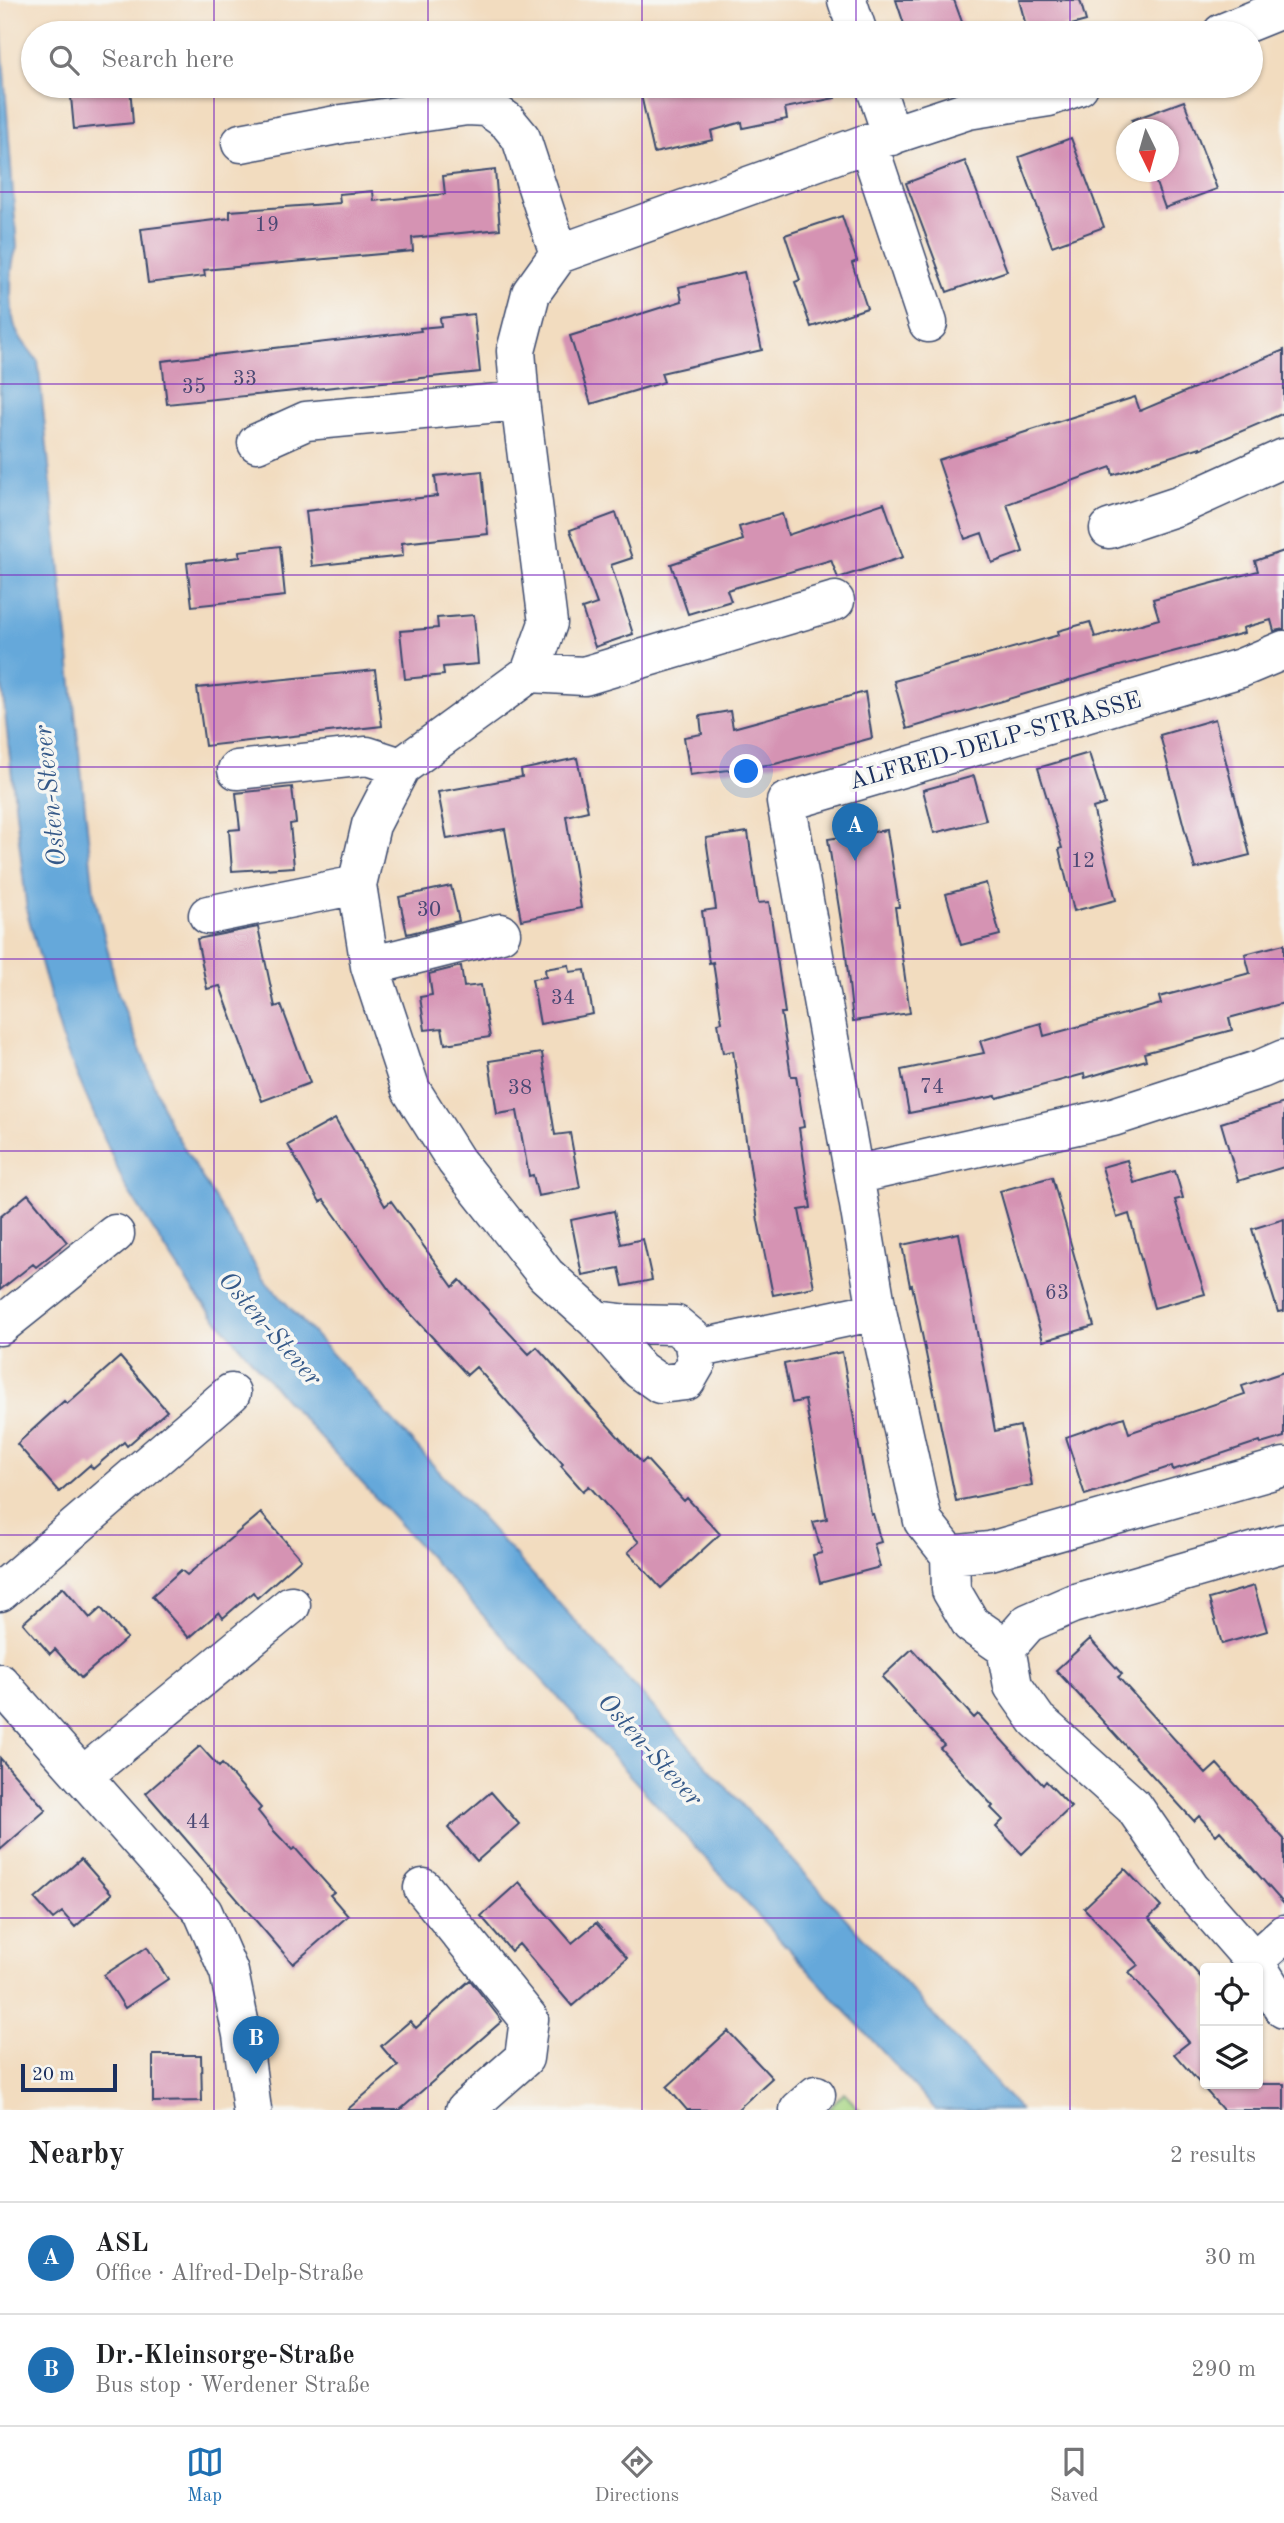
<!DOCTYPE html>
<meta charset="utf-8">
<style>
body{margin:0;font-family:"Old Standard TT",serif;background:#f2f2f2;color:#202124}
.controls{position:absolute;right:21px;bottom:21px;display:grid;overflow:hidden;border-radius:7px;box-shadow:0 2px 5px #0004}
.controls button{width:63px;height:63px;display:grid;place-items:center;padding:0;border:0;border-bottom:2px solid #e0e0e0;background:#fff;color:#202124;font:35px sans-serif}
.compass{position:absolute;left:1116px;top:119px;width:63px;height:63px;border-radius:50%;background:#fff;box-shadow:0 2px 5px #0004;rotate:175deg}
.scale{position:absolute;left:21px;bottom:18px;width:96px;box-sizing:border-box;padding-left:7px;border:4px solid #1b2f5e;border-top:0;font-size:19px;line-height:24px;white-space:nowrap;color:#1b2f5e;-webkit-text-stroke:5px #f6f6f2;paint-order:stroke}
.you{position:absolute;left:747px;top:772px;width:24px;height:24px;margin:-18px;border:5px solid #fff;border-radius:50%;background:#1a73e8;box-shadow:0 0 0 10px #1a73e833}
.badge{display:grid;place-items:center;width:46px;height:46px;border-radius:50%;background:#1f6fb2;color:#fff;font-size:23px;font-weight:700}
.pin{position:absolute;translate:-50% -58px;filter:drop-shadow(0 2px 4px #0008)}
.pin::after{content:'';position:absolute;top:37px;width:24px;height:21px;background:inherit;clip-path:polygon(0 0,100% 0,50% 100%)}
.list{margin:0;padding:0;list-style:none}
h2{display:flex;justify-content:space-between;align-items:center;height:91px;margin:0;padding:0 28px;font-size:30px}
h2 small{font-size:23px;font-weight:400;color:#757577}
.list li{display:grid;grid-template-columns:46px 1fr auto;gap:21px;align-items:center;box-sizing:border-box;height:112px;padding:0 28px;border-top:2px solid #e0e0e0}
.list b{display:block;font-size:26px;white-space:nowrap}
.list p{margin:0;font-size:23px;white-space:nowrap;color:#757577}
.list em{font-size:23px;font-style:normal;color:#757577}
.icon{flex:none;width:38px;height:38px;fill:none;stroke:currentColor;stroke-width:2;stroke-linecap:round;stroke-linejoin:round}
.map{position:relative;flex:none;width:1284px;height:2110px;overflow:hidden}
.search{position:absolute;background:#fff;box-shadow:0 2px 5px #0004;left:21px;right:21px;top:21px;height:77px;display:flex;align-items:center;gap:18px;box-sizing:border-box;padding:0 24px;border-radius:38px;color:#757577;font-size:26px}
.sheet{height:315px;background:#fff}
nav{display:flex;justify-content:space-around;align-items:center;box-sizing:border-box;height:98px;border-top:2px solid #e0e0e0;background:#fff;font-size:19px;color:#757577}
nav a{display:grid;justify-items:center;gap:4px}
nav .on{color:#1f6fb2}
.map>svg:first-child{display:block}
</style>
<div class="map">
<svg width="1284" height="2110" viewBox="0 0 1284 2110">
<rect width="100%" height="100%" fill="#f6f6f2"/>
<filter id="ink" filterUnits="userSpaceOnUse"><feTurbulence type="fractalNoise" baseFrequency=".0143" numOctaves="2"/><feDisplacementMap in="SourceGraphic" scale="14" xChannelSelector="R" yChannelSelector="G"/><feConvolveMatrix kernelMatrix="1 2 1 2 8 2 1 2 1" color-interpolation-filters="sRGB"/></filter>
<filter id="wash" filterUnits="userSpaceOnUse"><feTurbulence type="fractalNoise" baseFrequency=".00686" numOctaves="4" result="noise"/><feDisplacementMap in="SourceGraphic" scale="28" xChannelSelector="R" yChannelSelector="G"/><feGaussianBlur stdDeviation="1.57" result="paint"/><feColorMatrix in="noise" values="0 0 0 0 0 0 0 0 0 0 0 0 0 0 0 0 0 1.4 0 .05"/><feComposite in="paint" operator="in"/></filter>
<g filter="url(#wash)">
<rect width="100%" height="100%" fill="#f2dcbf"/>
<path fill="#a6d582" stroke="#608270" stroke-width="2" d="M 844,2093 L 860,2110 L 828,2110 Z"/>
<path fill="#65a8da" stroke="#406c9c" stroke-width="2" d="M 0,16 L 17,248 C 9,265 9,318 18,334 C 24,344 31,352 38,361 L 94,893 L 118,993 L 169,1123 L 262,1277 L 1020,2110 L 936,2110 L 286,1400 L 195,1294 L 125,1186 L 64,1045 L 27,912 L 0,668 Z"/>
<g id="blocks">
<path fill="#d593b3" d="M 896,0 L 954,0 L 966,33 L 907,33 Z
M 1019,0 L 1080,0 L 1086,21 L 1042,33 L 1028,33 Z
M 70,86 L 130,86 L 133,123 L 74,129 Z
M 639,86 L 834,86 L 835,98 L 785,108 L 787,119 L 743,128 L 742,122 L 711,131 L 713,140 L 654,153 Z
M 1184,101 L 1217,189 L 1165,208 L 1152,172 L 1168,172 L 1168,130 L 1136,130 L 1132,120 Z
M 1071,138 L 1104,227 L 1052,246 L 1019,157 Z
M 965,161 L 1007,271 L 947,292 L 906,183 Z
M 495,170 L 500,229 L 412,238 L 413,251 L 204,270 L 205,276 L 148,283 L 141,229 L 230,218 L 230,211 L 340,203 L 339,194 L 373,191 L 374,201 L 445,194 L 443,176 Z
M 842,216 L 857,261 L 852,263 L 867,308 L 811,327 L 795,282 L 800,280 L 785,235 Z
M 744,272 L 762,350 L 661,373 L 664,382 L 591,404 L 570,336 L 682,301 L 679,287 Z
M 474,314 L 480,372 L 167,404 L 162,361 L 421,331 L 420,328 L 441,326 L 440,318 Z
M 1284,350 L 1284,413 L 1200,449 L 1200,447 L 1113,475 L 1111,467 L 1007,504 L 1023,552 L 992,563 L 982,533 L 965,539 L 938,460 L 1135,397 L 1140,411 Z
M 482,471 L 488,534 L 402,543 L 403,556 L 312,566 L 306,511 L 437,496 L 435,476 Z
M 884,503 L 903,557 L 838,578 L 831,560 L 727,590 L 731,601 L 688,614 L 671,564 L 743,540 L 739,527 L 782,514 L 788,535 Z
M 616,513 L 632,558 L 611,565 L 633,634 L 595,647 L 582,609 L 597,604 L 570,530 Z
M 280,546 L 285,596 L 192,606 L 187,563 L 240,557 L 239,551 Z
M 1284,551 L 1284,629 L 1274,631 L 1271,620 L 1243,628 L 1244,633 L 1123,665 L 907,729 L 894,681 L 1059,635 L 1058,631 L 1090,622 L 1095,637 L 1159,619 L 1153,599 L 1258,571 L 1255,561 Z
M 474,615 L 478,664 L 443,667 L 444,675 L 405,679 L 400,631 L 438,628 L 437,618 Z
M 375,670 L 382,726 L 205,746 L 197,688 Z
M 865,692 L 872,738 L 775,764 L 690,775 L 684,737 L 702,734 L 700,716 L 730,711 L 733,728 Z
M 1215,719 L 1250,855 L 1195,869 L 1160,735 Z
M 1089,753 L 1105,804 L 1093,808 L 1116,900 L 1074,911 L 1059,849 L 1062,848 L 1038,768 Z
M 577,758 L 588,811 L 566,816 L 581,908 L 521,920 L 505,829 L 447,839 L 438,792 L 522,777 L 521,770 Z
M 974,776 L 986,820 L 934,833 L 923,790 Z
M 292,787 L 296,823 L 290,824 L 294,867 L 232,871 L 229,830 L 240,829 L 236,793 Z
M 887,830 L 899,907 L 895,907 L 910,1013 L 853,1021 L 845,946 L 828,839 Z
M 748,832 L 758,903 L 769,902 L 785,1013 L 781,1013 L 791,1076 L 796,1076 L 804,1127 L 799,1128 L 811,1208 L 799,1210 L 814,1287 L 773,1295 L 758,1221 L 733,1051 L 723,1053 L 718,1023 L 722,1022 L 713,962 L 709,963 L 702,911 L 716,909 L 706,838 Z
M 986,883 L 1000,935 L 961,945 L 946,894 Z
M 451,886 L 459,921 L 407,934 L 399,897 Z
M 258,927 L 275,1007 L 281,1005 L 310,1083 L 262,1101 L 220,986 L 207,989 L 197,939 Z
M 1284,944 L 1284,1003 L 1229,1018 L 1232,1030 L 1144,1053 L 1146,1060 L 1085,1078 L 1084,1074 L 997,1098 L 996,1096 L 909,1113 L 901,1070 L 984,1053 L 980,1041 L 1041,1023 L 1044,1036 L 1161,1004 L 1159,997 L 1250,973 L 1245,954 Z
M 569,965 L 570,972 L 585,970 L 593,1014 L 540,1024 L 532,979 L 546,977 L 545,969 Z
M 461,966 L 464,987 L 481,985 L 490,1037 L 445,1044 L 442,1028 L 425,1030 L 420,997 L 432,995 L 429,974 Z
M 542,1053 L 555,1135 L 570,1133 L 580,1188 L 538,1196 L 533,1175 L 529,1176 L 517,1111 L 497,1114 L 489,1061 Z
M 1284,1103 L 1284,1167 L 1238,1181 L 1221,1123 Z
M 335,1119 L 385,1206 L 391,1201 L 453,1287 L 460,1280 L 529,1354 L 537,1347 L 642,1463 L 646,1459 L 684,1501 L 687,1498 L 720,1534 L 661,1588 L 628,1552 L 639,1542 L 589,1486 L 583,1491 L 561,1466 L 563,1464 L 476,1367 L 467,1375 L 390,1291 L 324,1200 L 320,1202 L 288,1145 Z
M 1127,1160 L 1134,1183 L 1175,1171 L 1183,1198 L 1175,1200 L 1205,1294 L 1154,1308 L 1129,1214 L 1117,1218 L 1102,1167 Z
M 1052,1177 L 1094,1326 L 1043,1341 L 1000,1191 Z
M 28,1194 L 67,1242 L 36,1267 L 33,1264 L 0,1290 L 0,1217 Z
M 614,1211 L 621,1244 L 643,1239 L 652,1280 L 623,1286 L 619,1268 L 582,1275 L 571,1220 Z
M 1284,1219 L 1284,1311 L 1278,1312 L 1252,1229 Z
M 959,1233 L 995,1431 L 1020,1426 L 1032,1485 L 956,1501 L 912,1285 L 910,1286 L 902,1245 Z
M 842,1352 L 871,1514 L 873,1514 L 881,1542 L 874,1544 L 880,1567 L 820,1583 L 813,1555 L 822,1553 L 813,1522 L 827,1519 L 805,1400 L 792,1403 L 784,1364 Z
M 120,1357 L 167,1411 L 127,1446 L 124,1442 L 93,1469 L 90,1465 L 59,1492 L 17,1444 L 64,1401 L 67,1404 Z
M 1284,1372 L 1284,1437 L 1261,1444 L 1260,1441 L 1173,1470 L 1172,1466 L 1085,1495 L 1066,1437 L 1124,1417 L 1129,1433 L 1245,1394 L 1242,1386 Z
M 261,1513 L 301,1559 L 257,1598 L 253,1592 L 223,1618 L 219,1612 L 189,1638 L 152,1596 L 181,1570 L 187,1575 Z
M 1254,1586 L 1267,1631 L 1222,1644 L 1209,1599 Z
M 63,1587 L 90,1618 L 101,1608 L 127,1638 L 81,1678 L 55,1649 L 50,1654 L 23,1623 Z
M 1090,1639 L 1122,1674 L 1118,1677 L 1206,1774 L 1217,1764 L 1284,1839 L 1284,1904 L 1220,1831 L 1216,1835 L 1199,1816 L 1194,1821 L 1056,1670 Z
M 912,1649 L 974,1718 L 978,1714 L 1043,1785 L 1046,1781 L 1071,1807 L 1022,1854 L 996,1827 L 1003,1820 L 991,1808 L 993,1806 L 940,1748 L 944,1745 L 882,1677 Z
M 200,1746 L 219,1767 L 222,1764 L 261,1808 L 258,1811 L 274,1831 L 292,1850 L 295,1848 L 334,1892 L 330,1895 L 348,1916 L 293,1964 L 146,1793 Z
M 0,1758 L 46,1810 L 0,1850 Z
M 491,1792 L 519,1824 L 477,1861 L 448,1828 Z
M 81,1859 L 112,1894 L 75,1927 L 62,1912 L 53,1919 L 35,1899 Z
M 1125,1869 L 1161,1907 L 1149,1918 L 1205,1982 L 1205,2084 L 1284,2084 L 1284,2110 L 1223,2110 L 1174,2054 L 1189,2042 L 1129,1972 L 1138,1965 L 1084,1908 Z
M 519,1882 L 572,1943 L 596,1923 L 627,1958 L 572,2006 L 519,1944 L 511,1951 L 481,1916 Z
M 147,1947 L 168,1979 L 125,2008 L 104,1975 Z
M 470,1980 L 502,2021 L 400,2110 L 347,2110 L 398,2066 L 381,2046 L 410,2021 L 416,2028 Z
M 728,2031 L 772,2078 L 737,2110 L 687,2110 L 667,2087 Z
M 153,2055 L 201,2055 L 202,2101 L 153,2102 Z"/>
</g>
</g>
<g filter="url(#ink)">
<use href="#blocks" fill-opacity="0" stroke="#3b496d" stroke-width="2"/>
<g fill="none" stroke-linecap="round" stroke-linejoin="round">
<g stroke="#3b496d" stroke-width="41">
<path id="minor" d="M 847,0 L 858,33
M 1222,33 L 1284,8
M 875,86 L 892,136
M 241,143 L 342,124 L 467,106 L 487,107 L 507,121 L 521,138 L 559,254
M 868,143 L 928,323
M 257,443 L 306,421 L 520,401
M 1109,529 L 1178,506 L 1284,458
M 530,673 L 584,676 L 835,601
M 237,770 L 367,756 L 401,767
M 208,915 L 357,885
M 370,966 L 501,933
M 1284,1059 L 1261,1069 L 1113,1117 L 854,1175 L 877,1311 L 923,1521 L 950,1555 L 951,1590 L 971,1624 L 1006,1648 L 1013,1686 L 1037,1720 L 1134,1807 L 1190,1888 L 1254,1961 L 1284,2009
M 854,1175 L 786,802 L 1241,668 L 1284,650
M 596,1320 L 629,1324 L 676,1325 L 693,1339 L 697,1362 L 686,1381 L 660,1384 L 640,1370 L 596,1320 L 546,1275 L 456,1161 L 411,1090 L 370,966 L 357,885 L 371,825 L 401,767 L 530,673 L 548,623 L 520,401 L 516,351 L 531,293 L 559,254 L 868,143 L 968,110 L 1049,97 L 1079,86
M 0,1326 L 115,1234
M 696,1349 L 877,1311
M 950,1555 L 990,1551 L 1284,1467
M 0,1592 L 231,1393
M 1006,1648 L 1028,1623 L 1072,1604 L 1284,1543
M 0,1683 L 203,1912 L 229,1972 L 242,2035 L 252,2110
M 84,1775 L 291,1605
M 423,1888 L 529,2019 L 524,2058 L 465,2110
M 1254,1961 L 1284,1934
M 799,2110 L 816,2095"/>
</g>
<use href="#minor" stroke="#fff" stroke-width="38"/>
</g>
</g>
<path fill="none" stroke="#7b2cbf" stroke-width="2" stroke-opacity="0.55" d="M 214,0 L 214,33M 428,0 L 428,33M 642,0 L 642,33M 856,0 L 856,33M 1070,0 L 1070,33M 214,86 L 214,2110M 428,86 L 428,2110M 642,86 L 642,2110M 856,86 L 856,2110M 1070,86 L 1070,2110M 0,192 L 1284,192M 0,384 L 1284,384M 0,575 L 1284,575M 0,767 L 1284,767M 0,959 L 1284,959M 0,1151 L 1284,1151M 0,1343 L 1284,1343M 0,1535 L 1284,1535M 0,1726 L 1284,1726M 0,1918 L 1284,1918"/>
<g text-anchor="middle" stroke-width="7" stroke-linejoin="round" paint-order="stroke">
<g font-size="21" fill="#4a4873">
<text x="267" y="231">19</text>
<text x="245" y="385">33</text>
<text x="194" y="393">35</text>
<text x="1083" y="867">12</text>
<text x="429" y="916">30</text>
<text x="563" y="1004">34</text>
<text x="932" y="1093">74</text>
<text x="520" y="1094">38</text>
<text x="1057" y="1299">63</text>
<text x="198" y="1828">44</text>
</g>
<g font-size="24" fill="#1b2f5e" stroke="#f6f6f2">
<text transform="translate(995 740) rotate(-16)" y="8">ALFRED-DELP-STRASSE</text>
</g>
<g font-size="26" font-style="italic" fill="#355989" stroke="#f6f6f2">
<text transform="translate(49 796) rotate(-96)" y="9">Osten-Stever</text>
<text transform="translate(271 1328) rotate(49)" y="9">Osten-Stever</text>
<text transform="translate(651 1749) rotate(48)" y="9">Osten-Stever</text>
</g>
</g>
</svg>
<div class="controls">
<button><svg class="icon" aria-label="locate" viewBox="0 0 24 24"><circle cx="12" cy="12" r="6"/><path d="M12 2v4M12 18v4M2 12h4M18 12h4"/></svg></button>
<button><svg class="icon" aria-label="layers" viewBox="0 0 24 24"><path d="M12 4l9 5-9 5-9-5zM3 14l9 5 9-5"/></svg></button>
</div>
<svg class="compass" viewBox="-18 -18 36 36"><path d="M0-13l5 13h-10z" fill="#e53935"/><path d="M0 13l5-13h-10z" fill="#757577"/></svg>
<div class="scale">20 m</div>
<div class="you"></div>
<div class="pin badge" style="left:855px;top:861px">A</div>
<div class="pin badge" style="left:256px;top:2074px">B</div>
<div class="search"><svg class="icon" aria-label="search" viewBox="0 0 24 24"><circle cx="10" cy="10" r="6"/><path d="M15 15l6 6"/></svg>Search here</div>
</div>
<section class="sheet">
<h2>Nearby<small>2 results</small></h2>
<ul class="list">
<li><span class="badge">A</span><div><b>ASL</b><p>Office · Alfred-Delp-Straße</p></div><em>30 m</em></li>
<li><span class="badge">B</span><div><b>Dr.-Kleinsorge-Straße</b><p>Bus stop · Werdener Straße</p></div><em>290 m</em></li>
</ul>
</section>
<nav>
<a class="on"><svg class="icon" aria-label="map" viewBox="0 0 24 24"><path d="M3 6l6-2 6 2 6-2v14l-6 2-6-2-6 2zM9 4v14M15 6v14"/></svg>Map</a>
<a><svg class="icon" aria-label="directions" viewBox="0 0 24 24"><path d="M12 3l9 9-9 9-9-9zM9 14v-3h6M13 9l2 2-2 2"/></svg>Directions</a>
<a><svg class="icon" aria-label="saved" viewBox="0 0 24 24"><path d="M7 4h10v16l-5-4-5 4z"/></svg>Saved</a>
</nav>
